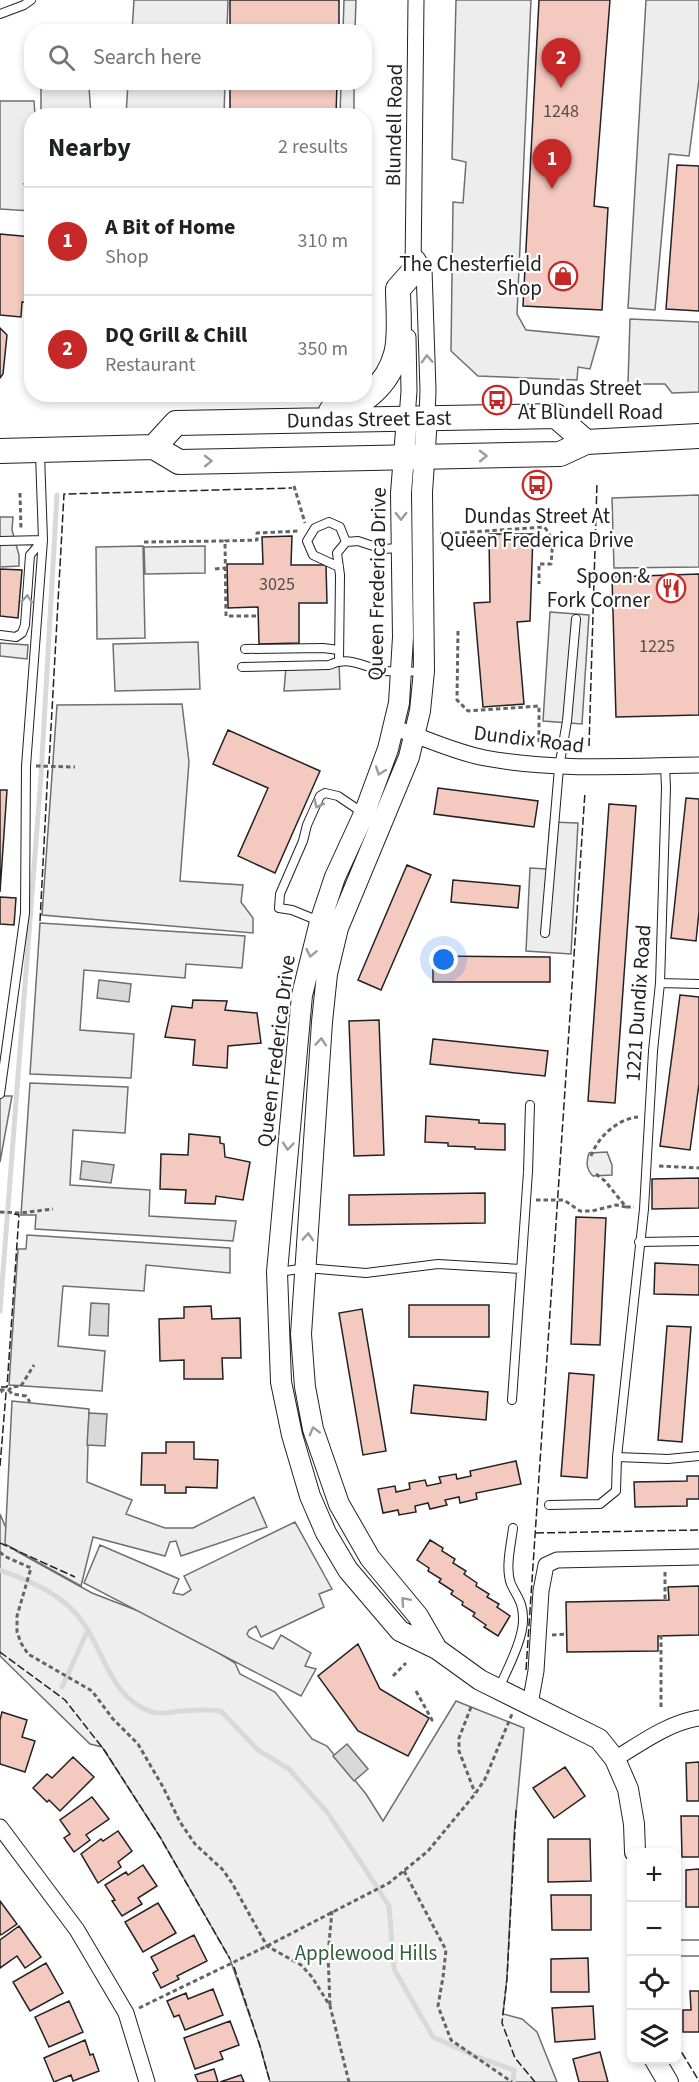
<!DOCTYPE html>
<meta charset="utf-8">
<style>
body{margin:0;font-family:"Source Sans 3",sans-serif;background:#f2f2f2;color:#202124}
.controls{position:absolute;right:18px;bottom:18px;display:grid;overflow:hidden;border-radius:12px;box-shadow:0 3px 9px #0003}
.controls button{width:54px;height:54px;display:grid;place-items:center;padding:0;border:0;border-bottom:2px solid #e0e0e0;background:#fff;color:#202124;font:30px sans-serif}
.you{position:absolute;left:444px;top:960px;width:21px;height:21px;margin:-15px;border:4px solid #fff;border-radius:50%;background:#1a73e8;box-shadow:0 0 0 9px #1a73e833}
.badge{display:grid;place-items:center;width:39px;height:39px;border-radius:50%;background:#c62828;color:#fff;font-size:20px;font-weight:700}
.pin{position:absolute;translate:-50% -50px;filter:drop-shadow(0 2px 3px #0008)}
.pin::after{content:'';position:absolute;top:32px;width:21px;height:18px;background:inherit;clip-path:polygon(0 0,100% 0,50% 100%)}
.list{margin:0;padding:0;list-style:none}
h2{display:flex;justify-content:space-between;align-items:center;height:78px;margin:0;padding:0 24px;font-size:26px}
h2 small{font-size:20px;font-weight:400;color:#757577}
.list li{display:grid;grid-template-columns:39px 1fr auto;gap:18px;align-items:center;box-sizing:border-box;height:108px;padding:0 24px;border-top:2px solid #e0e0e0}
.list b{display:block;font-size:22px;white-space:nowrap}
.list p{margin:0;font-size:20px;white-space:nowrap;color:#757577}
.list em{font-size:20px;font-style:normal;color:#757577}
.icon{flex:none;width:33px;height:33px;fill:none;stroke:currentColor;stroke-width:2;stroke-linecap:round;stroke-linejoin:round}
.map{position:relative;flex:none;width:699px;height:2082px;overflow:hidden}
.search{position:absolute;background:#fff;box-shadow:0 3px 9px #0003;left:24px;top:24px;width:348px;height:66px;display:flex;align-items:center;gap:15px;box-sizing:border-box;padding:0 21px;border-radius:24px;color:#757577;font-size:22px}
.panel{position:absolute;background:#fff;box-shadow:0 3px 9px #0003;left:24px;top:108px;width:348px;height:294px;border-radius:24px}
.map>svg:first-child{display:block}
</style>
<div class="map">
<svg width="699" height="2082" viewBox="0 0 699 2082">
<rect width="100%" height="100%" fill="#fff"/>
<path fill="#eee" stroke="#6f6f6f" stroke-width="1.5" d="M 143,546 L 145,638 L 97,639 L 96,547 Z
M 205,546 L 205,573 L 145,574 L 144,547 Z
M 607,1152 L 612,1165 L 612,1175 L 593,1176 C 586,1169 586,1162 589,1153 Z
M 0,1514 L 16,1551 L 92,1593 L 172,1624 L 235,1663 L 240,1674 L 275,1692 L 312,1739 L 327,1746 L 366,1794 L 383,1821 L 456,1701 L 524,1728 L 514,1835 L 507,1978 L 503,2014 L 522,2019 L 537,2032 L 557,2082 L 270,2082 L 260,2046 L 230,1959 L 160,1837 L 102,1747 L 90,1744 L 0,1656 Z"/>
<path fill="#ededed" stroke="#6f6f6f" stroke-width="1.5" d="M 134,0 L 228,0 L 227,31 L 132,31 Z
M 344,0 L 356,0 L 355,31 L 343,31 Z
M 456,0 L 531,0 L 517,314 L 526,330 L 599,337 L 590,369 L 578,367 L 577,380 L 478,376 L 451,351 L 453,202 L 463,203 L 466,162 L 452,159 Z
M 646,0 L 699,0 L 699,80 L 689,156 L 669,154 L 655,310 L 628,308 Z
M 128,83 L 225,83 L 224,115 L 126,115 Z
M 341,83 L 354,83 L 354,115 L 340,115 Z
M 41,85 L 89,87 L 91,115 L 41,115 Z
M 0,101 L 34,101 L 35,115 L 32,116 L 31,182 L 24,184 L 31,189 L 31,211 L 0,209 Z
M 630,319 L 699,322 L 699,392 L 672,393 L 665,384 L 628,384 Z
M 699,495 L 699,567 L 614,568 L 612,498 Z
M 0,517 L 13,517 L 12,530 L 19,555 L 19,566 L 0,567 Z
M 550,612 L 589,615 L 582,724 L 543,721 Z
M 198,642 L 200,689 L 115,691 L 113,644 Z
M 0,643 L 28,645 L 27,659 L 0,656 Z
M 339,661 L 340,689 L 284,691 L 286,667 Z
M 182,704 L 189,762 L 180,881 L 243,885 L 241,902 L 253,918 L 253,933 L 42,915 L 57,705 Z
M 550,822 L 578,823 L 571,954 L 526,951 L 530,868 L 547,869 Z
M 40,923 L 245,936 L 242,968 L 186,964 L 185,978 L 84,970 L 80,1030 L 134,1034 L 131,1078 L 30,1074 Z
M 30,1083 L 128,1087 L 125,1133 L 73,1130 L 70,1185 L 150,1190 L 149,1216 L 236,1221 L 233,1241 L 35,1229 L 36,1215 L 21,1215 Z
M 0,1096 L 12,1096 L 0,1162 Z
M 27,1235 L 230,1248 L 230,1273 L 146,1265 L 144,1291 L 63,1286 L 58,1346 L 105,1351 L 102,1391 L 9,1385 L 18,1249 L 26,1249 Z
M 12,1401 L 89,1409 L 87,1482 L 132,1500 L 126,1514 L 165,1528 L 193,1528 L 254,1497 L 267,1527 L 181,1556 L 176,1541 L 170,1542 L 165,1556 L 93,1537 L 81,1586 L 5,1544 Z
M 295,1522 L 332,1589 L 319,1594 L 324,1607 L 261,1637 L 256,1626 L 249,1630 L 247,1634 L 249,1637 L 273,1649 L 281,1635 L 311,1653 L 305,1666 L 316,1669 L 301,1696 L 84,1583 L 100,1545 L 179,1579 L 173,1593 L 183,1595 L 191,1590 L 184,1576 Z"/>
<path fill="#d9d9d9" stroke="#6f6f6f" stroke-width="1.5" d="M 99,980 L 131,984 L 129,1002 L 97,998 Z
M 82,1161 L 114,1165 L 111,1183 L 80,1179 Z
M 91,1303 L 109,1304 L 108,1336 L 89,1335 Z
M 89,1413 L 107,1414 L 105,1446 L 87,1445 Z
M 347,1744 L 368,1769 L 354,1781 L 333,1756 Z"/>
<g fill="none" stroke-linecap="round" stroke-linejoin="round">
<path stroke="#d9d9d9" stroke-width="5" d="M 0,1311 L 41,776 L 57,495
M 0,1570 C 31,1581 65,1595 84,1624 C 105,1655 112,1699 152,1712 C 160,1715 171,1712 180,1711 C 194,1710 207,1709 221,1711 L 258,1750 L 289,1769 L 327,1812 L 362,1864 L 389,1906 L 394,1969 L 433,2037 L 475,2056 L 514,2070 L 513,2082
M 62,1687 L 88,1630"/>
</g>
<path fill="#f3c9c0" stroke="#222" stroke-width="1.5" d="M 230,0 L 339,0 L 339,32 L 230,32 Z
M 539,0 L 610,0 L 594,206 L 608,208 L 602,310 L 523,306 Z
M 230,82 L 337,82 L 336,116 L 230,116 Z
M 677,165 L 699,166 L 699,311 L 666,309 Z
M 0,234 L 32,237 L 32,303 L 22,302 L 21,317 L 0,315 Z
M 0,328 L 7,335 L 3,374 L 0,378 Z
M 489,534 L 533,534 L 530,621 L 517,622 L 524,704 L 483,707 L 474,603 L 490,602 Z
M 292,536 L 291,565 L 326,565 L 327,603 L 299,603 L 299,643 L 259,644 L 258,607 L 228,608 L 227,564 L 263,564 L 262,537 Z
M 0,569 L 22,570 L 18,618 L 0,616 Z
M 699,574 L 699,715 L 616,717 L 612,577 Z
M 228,730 L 320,771 L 275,873 L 238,856 L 268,788 L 213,764 Z
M 438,788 L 538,801 L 534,827 L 434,814 Z
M 0,790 L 7,790 L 0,892 Z
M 686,798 L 699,799 L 699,912 L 696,941 L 671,938 Z
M 609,804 L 636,806 L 615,1103 L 588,1101 Z
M 407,865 L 431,875 L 381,990 L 358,980 Z
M 453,880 L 520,886 L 518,908 L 451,902 Z
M 0,897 L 16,898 L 14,925 L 0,924 Z
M 433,956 L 550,957 L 550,982 L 433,982 Z
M 680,995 L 699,997 L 699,1084 L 690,1150 L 660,1146 Z
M 193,1000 L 227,1001 L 225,1010 L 257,1013 L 261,1043 L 228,1046 L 227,1068 L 193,1065 L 195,1040 L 165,1037 L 172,1006 L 192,1008 Z
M 379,1020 L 384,1155 L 354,1156 L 349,1021 Z
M 433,1039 L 548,1051 L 545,1076 L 430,1064 Z
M 426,1116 L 479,1120 L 479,1123 L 505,1124 L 505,1150 L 475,1149 L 475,1147 L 448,1146 L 448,1143 L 425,1142 Z
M 189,1134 L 220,1137 L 220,1143 L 224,1144 L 225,1157 L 250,1162 L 243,1200 L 216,1196 L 215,1204 L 185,1203 L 186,1190 L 160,1189 L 161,1154 L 188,1155 Z
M 699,1178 L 699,1208 L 652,1209 L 652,1179 Z
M 485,1193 L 485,1223 L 349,1225 L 349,1195 Z
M 576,1217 L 606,1218 L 600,1345 L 571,1344 Z
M 655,1263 L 699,1265 L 699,1295 L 654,1294 Z
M 409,1305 L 489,1305 L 489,1337 L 409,1337 Z
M 211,1306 L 212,1319 L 240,1318 L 241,1358 L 222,1358 L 223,1379 L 184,1379 L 184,1360 L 160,1361 L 159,1319 L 184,1318 L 184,1307 Z
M 362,1309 L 386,1451 L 363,1455 L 339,1313 Z
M 667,1326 L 691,1327 L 682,1442 L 658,1440 Z
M 569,1373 L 594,1375 L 587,1478 L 561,1476 Z
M 414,1385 L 488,1392 L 486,1420 L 411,1413 Z
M 166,1442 L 194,1442 L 194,1459 L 218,1460 L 217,1488 L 186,1487 L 186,1493 L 165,1493 L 165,1485 L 141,1485 L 142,1453 L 166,1453 Z
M 516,1461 L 521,1484 L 476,1493 L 477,1499 L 460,1503 L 459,1497 L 445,1500 L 447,1505 L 430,1509 L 428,1503 L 415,1506 L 416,1512 L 399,1515 L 398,1510 L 383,1513 L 378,1489 L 395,1486 L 396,1492 L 410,1489 L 409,1483 L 425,1480 L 427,1486 L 441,1483 L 439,1477 L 456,1474 L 457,1479 L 471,1476 L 470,1471 Z
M 687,1476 L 699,1476 L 699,1499 L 687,1499 L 687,1506 L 635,1507 L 634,1482 L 687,1481 Z
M 430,1540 L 443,1548 L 442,1551 L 455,1559 L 453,1563 L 466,1571 L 464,1574 L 477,1583 L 476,1586 L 489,1594 L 487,1597 L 499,1604 L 497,1607 L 510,1616 L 498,1636 L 484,1627 L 486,1625 L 473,1616 L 475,1613 L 462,1605 L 463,1602 L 451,1594 L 453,1591 L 439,1582 L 441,1579 L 428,1571 L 429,1568 L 417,1560 Z
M 699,1586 L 699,1635 L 658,1636 L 658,1651 L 567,1652 L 566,1602 L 669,1600 L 668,1587 Z
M 358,1644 L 380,1689 L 429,1718 L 408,1756 L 358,1731 L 318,1676 Z
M 2,1712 L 27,1720 L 22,1737 L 35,1741 L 25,1772 L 0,1764 L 0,1720 Z
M 73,1757 L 94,1777 L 60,1811 L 49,1800 L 47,1802 L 33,1788 L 47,1774 L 52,1778 Z
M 699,1762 L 699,1801 L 687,1801 L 686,1763 Z
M 565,1767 L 585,1796 L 554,1818 L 533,1788 Z
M 92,1797 L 109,1819 L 86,1835 L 90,1840 L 74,1852 L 64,1838 L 70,1834 L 60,1820 Z
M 681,1816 L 699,1816 L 699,1857 L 682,1857 Z
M 118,1831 L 132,1851 L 118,1862 L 121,1867 L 98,1883 L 81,1854 L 101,1839 L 103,1841 Z
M 548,1839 L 590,1839 L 591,1881 L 548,1882 Z
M 143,1865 L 157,1886 L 138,1898 L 142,1904 L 122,1916 L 112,1901 L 115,1900 L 105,1885 L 126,1872 L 128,1875 Z
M 699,1869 L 699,1907 L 686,1907 L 686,1870 Z
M 551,1895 L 591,1895 L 591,1930 L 552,1930 Z
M 0,1901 L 17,1924 L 1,1935 L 0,1933 Z
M 158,1903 L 176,1933 L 143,1952 L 125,1922 Z
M 19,1926 L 41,1957 L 25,1968 L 17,1956 L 0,1968 L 0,1940 Z
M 194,1935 L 207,1961 L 177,1976 L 179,1979 L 161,1988 L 153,1973 L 158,1970 L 151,1957 Z
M 588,1958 L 589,1992 L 551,1992 L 551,1959 Z
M 46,1963 L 63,1993 L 30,2011 L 13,1982 Z
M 213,1989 L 223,2015 L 185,2030 L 179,2015 L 174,2017 L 167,2001 L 186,1993 L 188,1999 Z
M 690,1991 L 699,1991 L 699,2032 L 683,2032 L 683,2010 L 691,2010 Z
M 69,2001 L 83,2032 L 49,2047 L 35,2017 Z
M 593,2006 L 595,2039 L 555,2042 L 552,2008 Z
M 230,2021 L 239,2045 L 220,2052 L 223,2059 L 195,2069 L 184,2038 Z
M 85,2040 L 90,2055 L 93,2054 L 99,2071 L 73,2081 L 71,2075 L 54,2082 L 44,2058 Z
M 600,2052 L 608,2082 L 579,2082 L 573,2059 Z
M 214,2069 L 218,2082 L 198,2082 L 195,2075 Z
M 241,2075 L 244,2082 L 220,2082 Z"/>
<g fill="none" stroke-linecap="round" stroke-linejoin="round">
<g stroke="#222" stroke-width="10">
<path id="service" d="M 0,14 L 24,5 L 31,0
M 0,541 L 43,540
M 339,567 L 313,555 L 307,541 L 315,528 L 329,522 L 340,527 L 346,542 L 358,541 L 382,549 L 400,548
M 0,635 L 16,637 L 22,633 L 25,625 L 30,555 L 43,540
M 245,649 L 323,648 L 339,650
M 339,661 L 340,575 L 337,553 L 346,542
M 242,667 L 329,665 C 352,655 363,668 385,671 C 398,672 411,672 424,671
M 319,921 L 292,910 L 279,908 L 280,894 L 303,841 L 307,825 L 320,796 L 325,793 L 338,796 L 363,813
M 545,933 L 559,768 L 567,721 L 576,619
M 660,983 L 699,984
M 0,1094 L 25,913 L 26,766 L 43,540 L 40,454
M 639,1242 L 699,1241
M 279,1272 L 306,1268 L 366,1273 L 438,1264 L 521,1269
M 512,1400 L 528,1172 L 530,1105
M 617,1457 L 668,1459 L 699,1456
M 549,1505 L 600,1504 L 616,1491 L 617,1457 L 644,1209 L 653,1051 L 660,983 L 666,788 L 665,766
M 499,1688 C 507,1670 524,1638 523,1618 C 523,1602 517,1597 511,1584 C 505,1568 511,1545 513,1528"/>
</g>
<g stroke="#222" stroke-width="17">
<path id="minor" d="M 417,258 L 424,269 L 428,390 L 427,418
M 411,280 L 413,272 L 416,0
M 407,418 L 409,391 L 408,337
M 394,728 C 424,737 453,752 485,758 C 556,771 627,766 699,765
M 530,1704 L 536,1671 L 541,1591 L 546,1565 L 557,1560 L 699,1557
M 615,1759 C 641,1743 668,1723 699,1718
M 0,1827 L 77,1930 L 126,2013 L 147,2082
M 676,1948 L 699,1948"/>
</g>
<g stroke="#222" stroke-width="22">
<path id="tertiary" d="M 407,418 L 401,493 L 403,637 L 399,703 L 388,749 L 364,814 L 335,877 L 320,922 L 302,995 L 277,1272 L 281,1382 L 292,1435 L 310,1496 L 326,1533 L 348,1570 L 400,1631 L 437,1649 L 480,1680 L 599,1739 L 615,1759 L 628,1789 L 634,1824 L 635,1852
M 427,418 L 422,492 L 424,671 L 420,711 L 409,757 L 338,928 L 327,974 L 322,1022 L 301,1334 L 305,1387 L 313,1429 L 339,1504 L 370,1558 L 418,1616 L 437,1649
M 655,2060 L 668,2082"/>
</g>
<g stroke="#222" stroke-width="26">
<path id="primary" d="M 331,411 C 362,408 388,384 396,354 C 401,338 398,306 398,289 L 413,272
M 154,447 L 176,423 L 556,416 L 586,442
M 0,451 L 154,447 L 179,462 L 560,454 L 586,442 L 699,436"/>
</g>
<path stroke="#646464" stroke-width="3" stroke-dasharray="4.5 3" stroke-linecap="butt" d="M 294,486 L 305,523
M 20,493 L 21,530
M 440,534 L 544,527 C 555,538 552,550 551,564 L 539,564 L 539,584
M 144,542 L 225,541
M 215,569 L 225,568
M 256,616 L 226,616 L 225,541 L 257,540 L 257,533 L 300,531
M 458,631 L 457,700 L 468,711 L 539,706 L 539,745
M 36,766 L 75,767
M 591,1156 C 598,1137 617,1119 638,1117
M 659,1166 L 699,1168
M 596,1174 L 605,1181 L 626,1207 L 634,1207
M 536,1200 L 564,1200 L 580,1211 L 592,1211 L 616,1205 L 626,1207
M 0,1212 L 20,1213 L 53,1209
M 0,1390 L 9,1390 L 12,1387 L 21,1386 L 34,1365
M 9,1390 L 12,1394 L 26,1396 L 30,1402
M 0,1552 L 4,1556 L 31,1568 L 17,1616 L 17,1632 L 21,1643 L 28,1654 L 92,1691 L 113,1719 L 138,1744 L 163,1787 L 180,1822 L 195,1844 L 223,1870 L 232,1883 L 267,1946 L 301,1965 L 312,1977 L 330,2006 L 349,2082
M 665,1572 L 665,1600
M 552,1635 L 567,1634
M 661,1635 L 661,1708
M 393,1676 L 406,1663
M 416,1691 L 432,1720 L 429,1723
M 471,1707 L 459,1738 L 459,1751 L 475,1793
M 404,1871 L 446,1950 L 443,1977 L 438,2006 L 451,2040 L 512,2082
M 330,2005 L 328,1954 L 332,1911
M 139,2008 L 267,1946 L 389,1883 L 428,1851 L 475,1794 L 485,1779 L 512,1714"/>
<use href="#service" stroke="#fff" stroke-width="8"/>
<use href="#minor" stroke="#fff" stroke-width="15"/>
<use href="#tertiary" stroke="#fff" stroke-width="20"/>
<use href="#primary" stroke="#fff" stroke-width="24"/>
<path stroke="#222" stroke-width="1.5" stroke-dasharray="8 3" stroke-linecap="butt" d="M 589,746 L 597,483
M 49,764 L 64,494 L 292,488
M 40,921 L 48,768
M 1,1387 L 7,1387 L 19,1215 L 14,1214
M 0,1466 L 6,1393 L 1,1392
M 536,1533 L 699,1530
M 0,1543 L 75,1577
M 0,1652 L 65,1700 L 105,1751 L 160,1837 L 230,1959
M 526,1670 L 585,792
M 516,1810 L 507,1978 L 502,2023 L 515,2058 L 535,2082
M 234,1967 L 260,2046 L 270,2082
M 676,2043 L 699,2081"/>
</g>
<defs><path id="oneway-chevron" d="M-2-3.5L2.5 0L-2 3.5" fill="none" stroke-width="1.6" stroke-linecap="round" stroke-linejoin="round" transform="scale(1.5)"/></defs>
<g stroke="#9c9c9c">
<use href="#oneway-chevron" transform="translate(427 359) rotate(-92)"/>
<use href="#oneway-chevron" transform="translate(483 456) rotate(-1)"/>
<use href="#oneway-chevron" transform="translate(208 461) rotate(-1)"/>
<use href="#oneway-chevron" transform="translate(401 516) rotate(90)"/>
<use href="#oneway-chevron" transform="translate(27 599) rotate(-86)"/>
<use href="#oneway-chevron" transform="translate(380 771) rotate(110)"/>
<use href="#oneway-chevron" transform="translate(318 804) rotate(117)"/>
<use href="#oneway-chevron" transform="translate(311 953) rotate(102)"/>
<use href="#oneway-chevron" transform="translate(321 1042) rotate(-86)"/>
<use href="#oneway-chevron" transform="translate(288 1146) rotate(95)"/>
<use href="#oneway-chevron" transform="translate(308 1237) rotate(-86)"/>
<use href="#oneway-chevron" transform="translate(314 1431) rotate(-105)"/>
<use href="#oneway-chevron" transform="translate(405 1601) rotate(-131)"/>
</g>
<defs>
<g id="shop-ring" transform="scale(1.5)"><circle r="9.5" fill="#fff" stroke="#c62828" stroke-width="1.5"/><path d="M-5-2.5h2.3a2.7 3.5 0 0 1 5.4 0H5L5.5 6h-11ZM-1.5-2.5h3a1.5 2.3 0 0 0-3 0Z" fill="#c62828"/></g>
<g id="bus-ring" transform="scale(1.5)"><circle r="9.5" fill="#fff" stroke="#c62828" stroke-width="1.5"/><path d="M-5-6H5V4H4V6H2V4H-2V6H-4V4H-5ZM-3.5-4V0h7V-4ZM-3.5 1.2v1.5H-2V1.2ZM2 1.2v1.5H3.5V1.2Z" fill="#c62828"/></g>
<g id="restaurant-ring" transform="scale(1.5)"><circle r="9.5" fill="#fff" stroke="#c62828" stroke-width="1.5"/><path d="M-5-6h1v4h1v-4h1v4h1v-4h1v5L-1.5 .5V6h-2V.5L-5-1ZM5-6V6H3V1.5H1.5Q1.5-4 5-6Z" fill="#c62828"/></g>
</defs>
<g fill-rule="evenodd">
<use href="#shop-ring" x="563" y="276"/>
<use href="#bus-ring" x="497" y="400"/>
<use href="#bus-ring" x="537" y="485"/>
<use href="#restaurant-ring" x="671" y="588"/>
</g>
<g text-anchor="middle" stroke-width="4.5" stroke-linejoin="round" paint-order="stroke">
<g font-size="18" fill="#564c4a">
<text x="561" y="117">1248</text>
<text x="277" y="590">3025</text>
<text x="657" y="652">1225</text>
</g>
<g font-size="21" fill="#222" stroke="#fff">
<text transform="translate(394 125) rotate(-89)" y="7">Blundell Road</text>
<text transform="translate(369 419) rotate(-1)" y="7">Dundas Street East</text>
<text transform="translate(377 584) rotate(-89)" y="7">Queen Frederica Drive</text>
<text transform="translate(529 739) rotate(7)" y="7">Dundix Road</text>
<text transform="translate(638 1003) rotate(-86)" y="7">1221 Dundix Road</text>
<text transform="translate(276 1051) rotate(-83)" y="7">Queen Frederica Drive</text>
</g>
<g font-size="21" fill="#222" stroke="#fff" text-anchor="end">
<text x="542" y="271">The Chesterfield<tspan x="542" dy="24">Shop</tspan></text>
<text x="518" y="395" text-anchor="start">Dundas Street<tspan x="518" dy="24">At Blundell Road</tspan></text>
<text x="537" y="523" text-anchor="middle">Dundas Street At<tspan x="537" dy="24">Queen Frederica Drive</tspan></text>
<text x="650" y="583">Spoon &amp;<tspan x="650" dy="24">Fork Corner</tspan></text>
</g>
<g font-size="21" fill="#2f5e38" stroke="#fff">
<text x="366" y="1960">Applewood Hills</text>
</g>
</g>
</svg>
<div class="controls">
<button>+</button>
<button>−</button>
<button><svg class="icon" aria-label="locate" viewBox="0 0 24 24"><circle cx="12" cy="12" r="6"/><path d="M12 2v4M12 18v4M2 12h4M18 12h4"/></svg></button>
<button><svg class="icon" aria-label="layers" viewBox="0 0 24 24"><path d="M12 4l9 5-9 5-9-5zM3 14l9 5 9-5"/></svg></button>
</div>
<div class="you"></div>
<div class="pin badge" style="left:552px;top:189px">1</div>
<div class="pin badge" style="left:561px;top:88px">2</div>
<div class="search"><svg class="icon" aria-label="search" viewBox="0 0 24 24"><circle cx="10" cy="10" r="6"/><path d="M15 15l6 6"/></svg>Search here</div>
<section class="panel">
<h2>Nearby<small>2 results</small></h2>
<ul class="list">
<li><span class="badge">1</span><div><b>A Bit of Home</b><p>Shop</p></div><em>310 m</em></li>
<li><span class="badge">2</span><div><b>DQ Grill &amp; Chill</b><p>Restaurant</p></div><em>350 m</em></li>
</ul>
</section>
</div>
